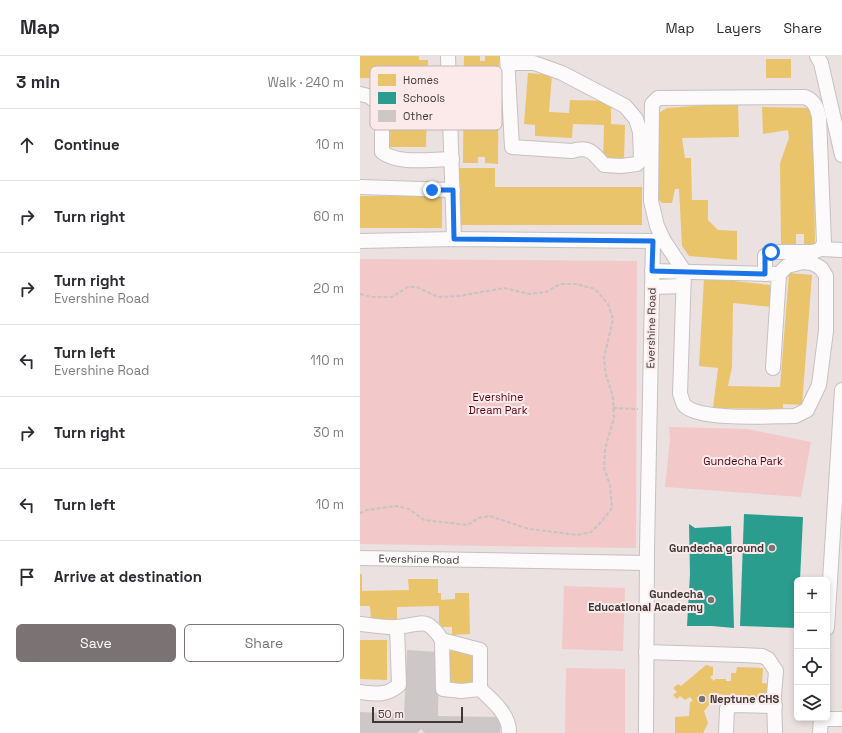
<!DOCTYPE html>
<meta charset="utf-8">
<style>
body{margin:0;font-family:"Space Grotesk",sans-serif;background:#f7f7f7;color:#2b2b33}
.controls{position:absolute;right:12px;bottom:12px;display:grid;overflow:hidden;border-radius:6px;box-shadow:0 2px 6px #0003}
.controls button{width:36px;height:36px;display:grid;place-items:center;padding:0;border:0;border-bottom:1px solid #e1e1e2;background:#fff;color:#2b2b33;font:20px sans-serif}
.scale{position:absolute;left:12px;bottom:10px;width:91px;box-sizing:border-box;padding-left:4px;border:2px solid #3f3838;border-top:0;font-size:11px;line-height:14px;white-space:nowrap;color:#3f3838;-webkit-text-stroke:3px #fceaea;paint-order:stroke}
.stop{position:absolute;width:12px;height:12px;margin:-9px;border:3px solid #1a73e8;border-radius:50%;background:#fff}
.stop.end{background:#1a73e8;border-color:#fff;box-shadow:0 1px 4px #0008}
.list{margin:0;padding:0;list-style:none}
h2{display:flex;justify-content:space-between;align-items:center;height:52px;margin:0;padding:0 16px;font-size:17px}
h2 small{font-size:13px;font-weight:400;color:#7c7c81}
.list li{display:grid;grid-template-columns:26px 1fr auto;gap:12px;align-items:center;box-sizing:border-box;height:72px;padding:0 16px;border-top:1px solid #e1e1e2}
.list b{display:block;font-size:15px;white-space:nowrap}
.list p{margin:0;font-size:13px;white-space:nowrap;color:#7c7c81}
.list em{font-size:13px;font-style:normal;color:#7c7c81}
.actions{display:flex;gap:8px;padding:12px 16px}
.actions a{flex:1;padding:9px 0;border:1px solid #7b7373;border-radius:6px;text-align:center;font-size:14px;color:#7b7373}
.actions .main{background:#7b7373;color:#fff}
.icon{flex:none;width:22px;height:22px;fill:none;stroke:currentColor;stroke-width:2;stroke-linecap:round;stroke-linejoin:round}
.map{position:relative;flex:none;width:482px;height:677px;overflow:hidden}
header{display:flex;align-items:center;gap:24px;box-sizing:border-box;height:56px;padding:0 20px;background:#fff;border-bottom:1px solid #e1e1e2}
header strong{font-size:19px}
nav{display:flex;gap:22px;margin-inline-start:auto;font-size:14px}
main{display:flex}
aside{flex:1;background:#fff}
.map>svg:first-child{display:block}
</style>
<header>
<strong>Map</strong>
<nav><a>Map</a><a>Layers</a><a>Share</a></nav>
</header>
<main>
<aside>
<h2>3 min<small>Walk · 240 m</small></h2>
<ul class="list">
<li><svg class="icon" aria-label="ahead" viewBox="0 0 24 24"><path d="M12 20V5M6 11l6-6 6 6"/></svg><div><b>Continue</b></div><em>10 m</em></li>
<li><svg class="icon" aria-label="right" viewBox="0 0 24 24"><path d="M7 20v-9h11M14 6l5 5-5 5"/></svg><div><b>Turn right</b></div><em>60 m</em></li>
<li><svg class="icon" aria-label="right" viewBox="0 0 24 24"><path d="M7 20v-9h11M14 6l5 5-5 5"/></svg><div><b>Turn right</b><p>Evershine Road</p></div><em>20 m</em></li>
<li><svg class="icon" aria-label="left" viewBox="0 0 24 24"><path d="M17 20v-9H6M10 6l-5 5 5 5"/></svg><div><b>Turn left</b><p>Evershine Road</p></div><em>110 m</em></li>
<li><svg class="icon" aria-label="right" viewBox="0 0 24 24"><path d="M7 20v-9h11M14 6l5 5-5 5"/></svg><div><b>Turn right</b></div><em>30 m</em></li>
<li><svg class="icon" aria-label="left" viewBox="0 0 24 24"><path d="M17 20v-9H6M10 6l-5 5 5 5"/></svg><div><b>Turn left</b></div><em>10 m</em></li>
<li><svg class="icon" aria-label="arrive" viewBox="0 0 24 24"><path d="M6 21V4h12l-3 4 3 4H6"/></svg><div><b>Arrive at destination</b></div></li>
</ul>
<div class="actions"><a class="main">Save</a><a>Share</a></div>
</aside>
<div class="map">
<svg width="482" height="677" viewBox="0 0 482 677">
<rect width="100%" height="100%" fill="#ebe1e1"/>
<path fill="#f2c8c9" d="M 0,203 L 277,205 L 276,492 L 0,488 Z
M 309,371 L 388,373 L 451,386 L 441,441 L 305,431 L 310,384 Z
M 204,530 L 265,532 L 263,595 L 202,593 Z
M 206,612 L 265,613 L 265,677 L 205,677 Z"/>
<path fill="#e9c46a" d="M 0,0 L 59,0 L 59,4 L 68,4 L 66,91 L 30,91 L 31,23 L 0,22 Z
M 104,0 L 120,0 L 120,5 L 125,5 L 125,0 L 139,0 L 138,108 L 125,107 L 125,101 L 118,101 L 118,107 L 103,107 Z
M 406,3 L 431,3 L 431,22 L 406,22 Z
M 168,17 L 192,19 L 189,56 L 209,57 L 210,44 L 251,45 L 251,68 L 265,69 L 264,104 L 243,104 L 244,69 L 213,68 L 212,82 L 175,80 L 175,69 L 164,68 Z
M 378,47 L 379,81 L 322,82 L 325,102 L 331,102 L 332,144 L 348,144 L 348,164 L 358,174 L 377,175 L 377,204 L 329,200 L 322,190 L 319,133 L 315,133 L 312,147 L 302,147 L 298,143 L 295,59 L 307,52 Z
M 402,51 L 453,52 L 455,189 L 444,189 L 444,178 L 436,178 L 436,189 L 421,188 L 420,107 L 429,82 L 428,74 L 403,78 Z
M 98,112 L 135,112 L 135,131 L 282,131 L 282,169 L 98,169 Z
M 0,140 L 82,140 L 82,172 L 0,172 Z
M 429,217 L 452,219 L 442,349 L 423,348 L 423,353 L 353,352 L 358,312 L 339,310 L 344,222 L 410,229 L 411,251 L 373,247 L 372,311 L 368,330 L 420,331 Z
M 0,518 L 2,518 L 2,535 L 49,534 L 48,523 L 78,523 L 78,537 L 81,537 L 81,544 L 95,543 L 95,537 L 109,537 L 110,578 L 92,579 L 92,571 L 79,571 L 79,550 L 37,551 L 37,563 L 11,564 L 10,550 L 0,550 Z
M 0,584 L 27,584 L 27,624 L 0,623 Z
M 86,595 L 116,596 L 117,629 L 87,631 Z
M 346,609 L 353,611 L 353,619 L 350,621 L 354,625 L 355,623 L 366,623 L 366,625 L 371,625 L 371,617 L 376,617 L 377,611 L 403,612 L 402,627 L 411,628 L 410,647 L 395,646 L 395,641 L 379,641 L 379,645 L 364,644 L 364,639 L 358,638 L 344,655 L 348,667 L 343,677 L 315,677 L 315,661 L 329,660 L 330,646 L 333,645 L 330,641 L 325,644 L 320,640 L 317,643 L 313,639 L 317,636 L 313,632 L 318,628 L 321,630 Z"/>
<path fill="#2a9d8f" d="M 384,458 L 443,461 L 440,524 L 437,524 L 437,572 L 380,570 Z
M 329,468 L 335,472 L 371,470 L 374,572 L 352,570 L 327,570 L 330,518 Z"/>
<path fill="#cec7c7" d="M 47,594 L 79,596 L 78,660 L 141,661 L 140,677 L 65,677 L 61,673 L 57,677 L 0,677 L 0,656 L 44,658 Z"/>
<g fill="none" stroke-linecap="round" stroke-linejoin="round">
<g stroke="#c7c0c0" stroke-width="16">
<g id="minor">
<path d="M 88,0 L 94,183"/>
<path d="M 147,0 L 152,91 L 212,95 C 229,90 233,96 244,109 L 261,110 L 277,108 L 281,103 L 280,76 L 276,63 L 265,50 L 202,17 L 174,7 L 148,7"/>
<path d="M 457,0 L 461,7 L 482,99"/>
<path d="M 0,38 L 9,40 L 22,51 L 22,96 C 39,109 71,103 92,103"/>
<path d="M 0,131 L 93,134"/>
<path d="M 0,185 L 94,183 L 293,185 L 287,494 L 286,677"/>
<path d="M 461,193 L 482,194"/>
<path d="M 292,215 L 419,218 L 413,312"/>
<path d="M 405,218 L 405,200 L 411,196 L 453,196 L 461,193 L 464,187 L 459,61 C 457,52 455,45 445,41 L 298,42 L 292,48 L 291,145 L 297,170 L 304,185 L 324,215 L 320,338 C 322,342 322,347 325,350 C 342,365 411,360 435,360 L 447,354 L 459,329 L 466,275 L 466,220 L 461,212 L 452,207 L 443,206 L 427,210 L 419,218"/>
<path d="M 292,231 L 323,230"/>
<path id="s1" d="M 0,502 L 287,507"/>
<path d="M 0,568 C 12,569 25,572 37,571 C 61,569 66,559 82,584 L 120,594 L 120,633 C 132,644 150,659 149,677"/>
<path d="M 467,572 L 482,334"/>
<path d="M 82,584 L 83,633 L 101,635 L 120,633"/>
<path d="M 286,596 L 382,599 L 402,600 L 408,603 L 416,615 L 414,639 L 415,677"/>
<path d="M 0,636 C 16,638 26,640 39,629 L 37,571"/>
<path d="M 461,663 L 482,663"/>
<path d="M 366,677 L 367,653 L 373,649 L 415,650"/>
<path d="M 460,677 L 461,662"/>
</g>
</g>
<path stroke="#c6c4c4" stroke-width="2" stroke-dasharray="4 2" stroke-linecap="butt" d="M 0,238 L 11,241 L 32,241 L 48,231 L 57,231 L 78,241 L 99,240 L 144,232 L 169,238 L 186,236 L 200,228 L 216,228 L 235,233 L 248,248 L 253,263 L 244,302 L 246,319 L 253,341 L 254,362 L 245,393 L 244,412 L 250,429 L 252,452 L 243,464 L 231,476 L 217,479 L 169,473 L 130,460 L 118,462 L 108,469 L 64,464 L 49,453 L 36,450 L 7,454 L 0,457
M 253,352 L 278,353"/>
<use href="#minor" stroke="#fcfafa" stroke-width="14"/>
</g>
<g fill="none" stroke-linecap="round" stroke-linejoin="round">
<path stroke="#1a73e8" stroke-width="5" d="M 72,134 L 93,134 L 94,183 L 293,185 L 292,215 L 405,218 L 405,200 L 411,196"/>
</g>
<g fill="#7b7373" stroke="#fceaea" stroke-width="1.5">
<circle cx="412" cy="492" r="4"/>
<circle cx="351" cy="544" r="4"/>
<circle cx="342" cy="643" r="4"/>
</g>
<g text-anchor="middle" stroke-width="4" stroke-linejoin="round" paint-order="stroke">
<g font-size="11" fill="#3f3838" stroke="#fceaea">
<text transform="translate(291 272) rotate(-89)" y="4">Evershine Road</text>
<text dy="4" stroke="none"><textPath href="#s1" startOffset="59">Evershine Road</textPath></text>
</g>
<g font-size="11" fill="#520415" stroke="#fceaea">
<text x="138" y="345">Evershine<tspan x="138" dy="13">Dream Park</tspan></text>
<text x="383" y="409">Gundecha Park</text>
</g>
<g font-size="11" font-weight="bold" fill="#3f3838" stroke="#fceaea" text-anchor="end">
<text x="404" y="496">Gundecha ground</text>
<text x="343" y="542">Gundecha<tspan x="343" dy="13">Educational Academy</tspan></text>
<text x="350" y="647" text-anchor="start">Neptune CHS</text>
</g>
</g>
<rect x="10" y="10" width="132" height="64" rx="6" fill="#fceaea" stroke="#c3b5b5" stroke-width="1"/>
<rect x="18" y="18" width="18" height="12" fill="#e9c46a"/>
<rect x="18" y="36" width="18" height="12" fill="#2a9d8f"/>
<rect x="18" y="54" width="18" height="12" fill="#cec7c7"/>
<g font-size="11" fill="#3f3838">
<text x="43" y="28">Homes</text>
<text x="43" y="46">Schools</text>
<text x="43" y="64">Other</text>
</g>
</svg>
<div class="controls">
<button>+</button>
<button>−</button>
<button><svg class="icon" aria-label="locate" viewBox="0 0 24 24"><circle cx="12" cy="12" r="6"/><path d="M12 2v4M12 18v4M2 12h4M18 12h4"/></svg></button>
<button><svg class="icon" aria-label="layers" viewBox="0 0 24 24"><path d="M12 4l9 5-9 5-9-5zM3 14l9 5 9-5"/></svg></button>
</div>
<div class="scale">50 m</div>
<div class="stop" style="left:411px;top:196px"></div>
<div class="stop end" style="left:72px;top:134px"></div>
</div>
</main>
